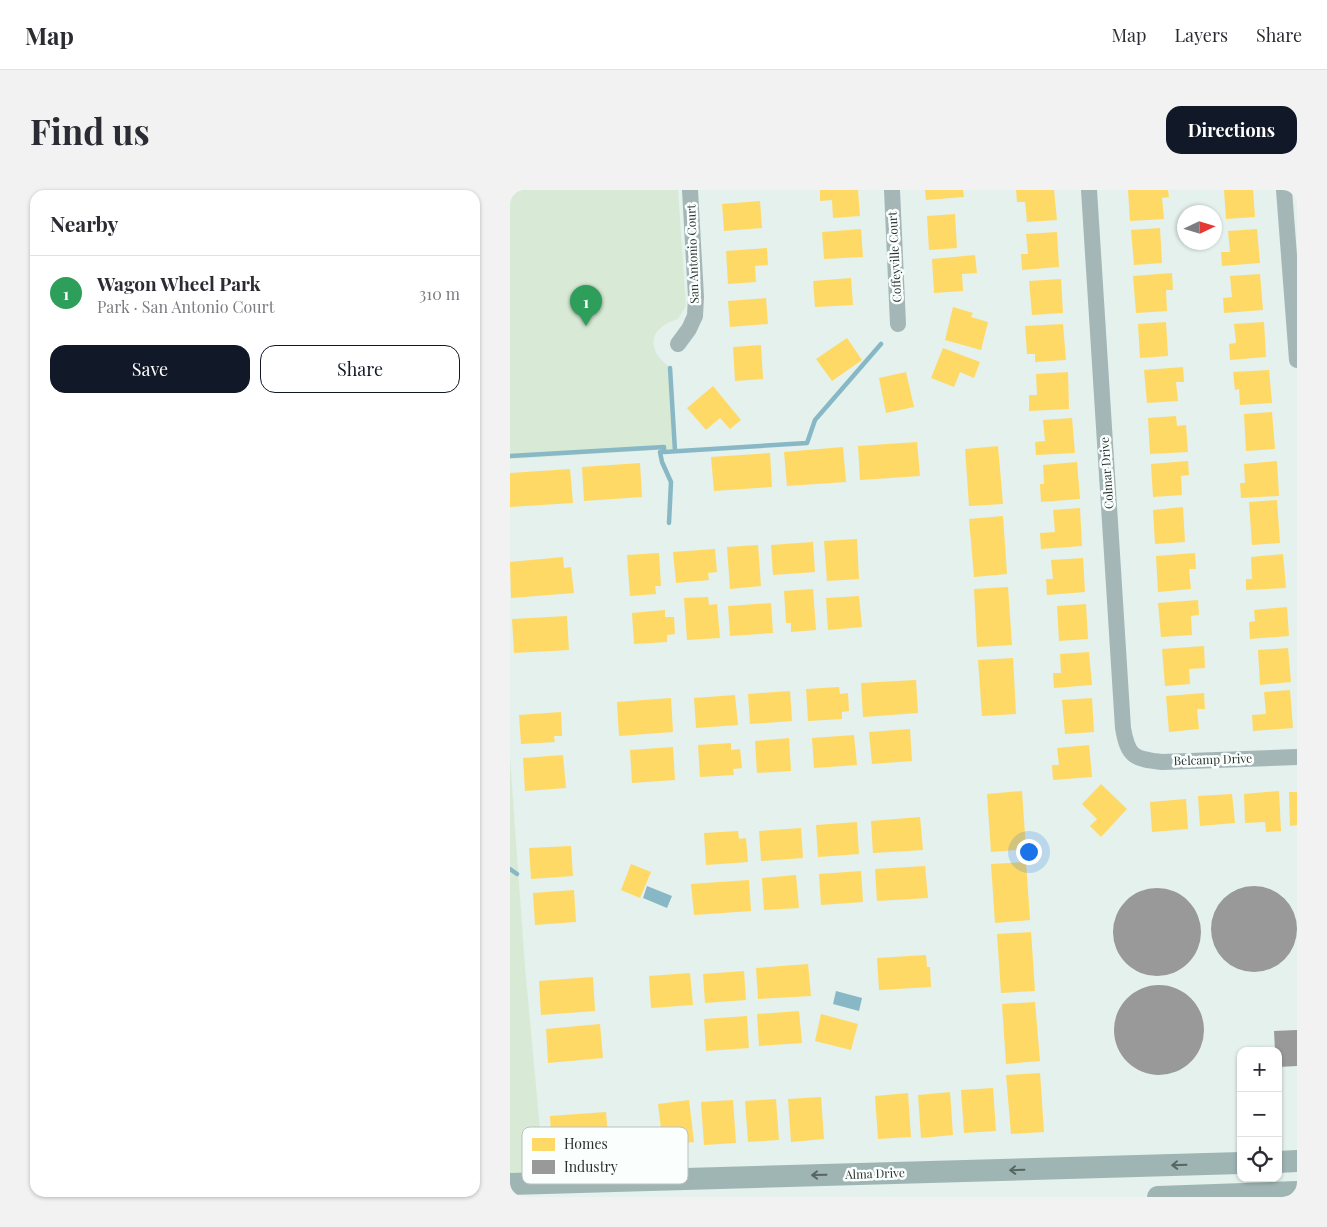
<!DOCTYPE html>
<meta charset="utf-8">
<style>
body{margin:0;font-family:"Playfair Display",serif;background:#f2f2f3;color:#2b2b33}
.controls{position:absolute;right:15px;bottom:15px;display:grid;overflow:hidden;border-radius:10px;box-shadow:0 1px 4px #0004}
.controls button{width:45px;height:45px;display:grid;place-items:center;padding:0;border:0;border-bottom:1px solid #e1e1e2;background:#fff;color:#2b2b33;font:25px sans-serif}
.compass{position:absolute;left:667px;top:15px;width:45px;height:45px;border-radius:50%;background:#fff;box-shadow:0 1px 4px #0004;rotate:86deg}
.you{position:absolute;left:518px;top:661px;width:18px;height:18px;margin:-12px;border:4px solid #fff;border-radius:50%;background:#1a73e8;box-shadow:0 0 0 8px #1a73e833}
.badge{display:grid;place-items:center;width:32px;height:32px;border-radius:50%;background:#111827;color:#fff;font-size:16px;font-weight:700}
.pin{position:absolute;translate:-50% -41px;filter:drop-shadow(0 1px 2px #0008)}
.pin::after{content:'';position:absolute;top:26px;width:18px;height:15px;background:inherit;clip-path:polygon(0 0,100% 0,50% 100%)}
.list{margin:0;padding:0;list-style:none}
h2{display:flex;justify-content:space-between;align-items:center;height:65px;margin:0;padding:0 20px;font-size:21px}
h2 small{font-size:16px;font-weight:400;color:#7c7c81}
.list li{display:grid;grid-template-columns:32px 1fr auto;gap:15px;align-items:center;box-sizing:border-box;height:75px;padding:0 20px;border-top:1px solid #e1e1e2}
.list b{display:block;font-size:19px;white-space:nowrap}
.list p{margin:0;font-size:16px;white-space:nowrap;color:#7c7c81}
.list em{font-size:16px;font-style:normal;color:#7c7c81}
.actions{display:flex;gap:10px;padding:15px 20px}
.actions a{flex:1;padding:11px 0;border:1px solid #111827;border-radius:15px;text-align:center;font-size:18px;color:#111827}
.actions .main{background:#111827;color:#fff}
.icon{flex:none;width:28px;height:28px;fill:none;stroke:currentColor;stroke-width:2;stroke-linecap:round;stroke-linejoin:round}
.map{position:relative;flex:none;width:787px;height:1007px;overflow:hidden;border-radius:15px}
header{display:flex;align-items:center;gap:30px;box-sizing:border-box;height:70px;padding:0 25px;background:#fff;border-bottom:1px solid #e1e1e2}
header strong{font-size:24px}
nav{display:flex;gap:28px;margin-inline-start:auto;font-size:18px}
.intro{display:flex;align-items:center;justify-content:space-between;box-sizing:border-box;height:120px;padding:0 30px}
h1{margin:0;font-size:35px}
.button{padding:12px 22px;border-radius:15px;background:#111827;color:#fff;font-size:18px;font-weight:700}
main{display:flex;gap:30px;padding:0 30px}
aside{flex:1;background:#fff;border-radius:15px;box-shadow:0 1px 4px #0004}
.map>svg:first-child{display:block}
</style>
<header>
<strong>Map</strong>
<nav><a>Map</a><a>Layers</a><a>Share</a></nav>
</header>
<div class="intro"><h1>Find us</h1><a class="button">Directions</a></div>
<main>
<aside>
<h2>Nearby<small></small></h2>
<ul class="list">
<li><span class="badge" style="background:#2e9e5b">1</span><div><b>Wagon Wheel Park</b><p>Park · San Antonio Court</p></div><em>310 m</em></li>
</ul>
<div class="actions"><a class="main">Save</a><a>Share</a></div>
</aside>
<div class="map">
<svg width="787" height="1007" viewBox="0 0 787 1007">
<rect width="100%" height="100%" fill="#e4f1ed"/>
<path fill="#d8ead5" d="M 0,0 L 168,0 L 176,116 L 168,129 C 140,137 135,158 158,176 L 163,259 L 0,269 Z
M 0,568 L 15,777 L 34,982 L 0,985 Z"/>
<path fill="#88b8c5" d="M 137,696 L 162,706 L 157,718 L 133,708 Z
M 326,801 L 352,808 L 349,821 L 323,814 Z"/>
<path fill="#ffd966" d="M 310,0 L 348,0 L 350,26 L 323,28 L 322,10 L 310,11 Z
M 415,0 L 453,0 L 454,7 L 416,10 Z
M 506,0 L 544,0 L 547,30 L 517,32 L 515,12 L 507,12 Z
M 618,0 L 658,0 L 659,7 L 652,8 L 654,29 L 620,31 Z
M 714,0 L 743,0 L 745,27 L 716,29 Z
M 250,11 L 252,38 L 214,41 L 212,14 Z
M 445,24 L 447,58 L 419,60 L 417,26 Z
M 650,38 L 652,73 L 624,75 L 621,40 Z
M 351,39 L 353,67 L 314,69 L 312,42 Z
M 747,39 L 750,73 L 712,76 L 711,62 L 720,62 L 718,41 Z
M 547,42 L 549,77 L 512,80 L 511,64 L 518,64 L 516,44 Z
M 257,58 L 258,75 L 245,76 L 246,92 L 218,94 L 216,61 Z
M 465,65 L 467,83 L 452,84 L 453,101 L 424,103 L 422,69 Z
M 662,83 L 663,100 L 656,100 L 657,121 L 626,123 L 623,86 Z
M 750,84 L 753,120 L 714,123 L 713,108 L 722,107 L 720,86 Z
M 341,88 L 343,115 L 305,117 L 303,91 Z
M 551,89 L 553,123 L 522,125 L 519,91 Z
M 256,108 L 258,134 L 220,137 L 218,111 Z
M 443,117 L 463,123 L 461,127 L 478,132 L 471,160 L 435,150 Z
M 656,132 L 658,166 L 630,168 L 628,134 Z
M 754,132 L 756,167 L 720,170 L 719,154 L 726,153 L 724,134 Z
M 553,134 L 556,170 L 525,172 L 525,164 L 517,164 L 515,136 Z
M 337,148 L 352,170 L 322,191 L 306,169 Z
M 251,155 L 253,189 L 225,191 L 223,157 Z
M 433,158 L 470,172 L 464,188 L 450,182 L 444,197 L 421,188 Z
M 673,177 L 674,192 L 666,192 L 668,211 L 637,213 L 634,180 Z
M 759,180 L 762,213 L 730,215 L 729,199 L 725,200 L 723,182 Z
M 396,182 L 404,217 L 376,223 L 369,188 Z
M 558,182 L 559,219 L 519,221 L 519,205 L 527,205 L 526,184 Z
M 203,196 L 231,230 L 220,239 L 210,228 L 196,240 L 177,218 Z
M 762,222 L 765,259 L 736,261 L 734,224 Z
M 666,226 L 667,236 L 676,235 L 678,262 L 640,264 L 638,228 Z
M 562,228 L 565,263 L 526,265 L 525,252 L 535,251 L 533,230 Z
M 407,252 L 410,286 L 350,290 L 348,256 Z
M 488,256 L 493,314 L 459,316 L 455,259 Z
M 333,257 L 336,292 L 277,296 L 274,262 Z
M 260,263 L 262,297 L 204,301 L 201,267 Z
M 678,271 L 679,285 L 671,286 L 672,305 L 643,307 L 641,274 Z
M 767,271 L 769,306 L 731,308 L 730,293 L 735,293 L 734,274 Z
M 567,272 L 570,309 L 531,312 L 530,294 L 534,294 L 533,275 Z
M 130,273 L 132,307 L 74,311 L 72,277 Z
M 60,279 L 63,313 L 0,317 L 0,283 Z
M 767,310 L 770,353 L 742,355 L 739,312 Z
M 673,317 L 675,352 L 645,354 L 643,320 Z
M 570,318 L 572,356 L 531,359 L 530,343 L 545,342 L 543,320 Z
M 493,326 L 497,384 L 464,387 L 459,329 Z
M 347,349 L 349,389 L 317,391 L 314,351 Z
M 303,352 L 305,382 L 263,385 L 261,355 Z
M 248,355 L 251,396 L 220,399 L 217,357 Z
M 205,359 L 207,382 L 198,383 L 199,390 L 166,393 L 163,362 Z
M 149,363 L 151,396 L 145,396 L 146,404 L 120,406 L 117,365 Z
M 685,363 L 686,379 L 679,379 L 681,399 L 648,402 L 646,366 Z
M 773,364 L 776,398 L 736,400 L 736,389 L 742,389 L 741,367 Z
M 53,367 L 54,378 L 61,377 L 64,403 L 1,408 L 0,372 Z
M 573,368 L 575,402 L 537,405 L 536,389 L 543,389 L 541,370 Z
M 498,397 L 502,455 L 467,457 L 464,399 Z
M 303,399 L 306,440 L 281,442 L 281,433 L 276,433 L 274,401 Z
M 349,406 L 352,437 L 318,440 L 316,408 Z
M 198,407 L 199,415 L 207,414 L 210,448 L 177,450 L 174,408 Z
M 688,410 L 689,425 L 681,426 L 682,445 L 651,447 L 648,413 Z
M 261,413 L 263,443 L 220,446 L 218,416 Z
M 576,414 L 578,449 L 549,451 L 547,416 Z
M 777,417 L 779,446 L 740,449 L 739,432 L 745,431 L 744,420 Z
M 155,420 L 155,427 L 164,427 L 165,444 L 157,445 L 157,452 L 124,454 L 122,423 Z
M 57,426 L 59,460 L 4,463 L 2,429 Z
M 694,456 L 695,478 L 679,479 L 680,494 L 655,496 L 652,459 Z
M 778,458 L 781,492 L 750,495 L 748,460 Z
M 579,462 L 582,495 L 544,498 L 543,483 L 551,483 L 550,464 Z
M 503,468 L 506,524 L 472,526 L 468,470 Z
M 406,490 L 408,523 L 353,527 L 351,493 Z
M 329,497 L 330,504 L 338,503 L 339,521 L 332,522 L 332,529 L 298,531 L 296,499 Z
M 780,500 L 783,538 L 743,541 L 742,525 L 756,524 L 754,502 Z
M 280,501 L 282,531 L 240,534 L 238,504 Z
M 694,503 L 695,519 L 687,519 L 689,539 L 659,542 L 656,506 Z
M 225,505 L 228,535 L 186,538 L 184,508 Z
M 161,508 L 163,542 L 109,546 L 107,512 Z
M 582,508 L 584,542 L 555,544 L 552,510 Z
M 51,522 L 52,546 L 44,546 L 45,552 L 11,554 L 9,525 Z
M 400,539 L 402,571 L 362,574 L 359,542 Z
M 344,545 L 347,575 L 304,578 L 302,548 Z
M 279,548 L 281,581 L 247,583 L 245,551 Z
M 221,553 L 221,560 L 230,559 L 232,578 L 223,579 L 224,585 L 190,587 L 188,555 Z
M 579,555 L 582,587 L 543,590 L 542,575 L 549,575 L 547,558 Z
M 163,557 L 165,590 L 122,593 L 120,560 Z
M 53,565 L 56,598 L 15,601 L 13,568 Z
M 591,594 L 617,619 L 591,647 L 580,636 L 587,629 L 572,614 Z
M 512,601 L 516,659 L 481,662 L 477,604 Z
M 769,601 L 771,641 L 756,642 L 755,632 L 735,633 L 734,604 Z
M 779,602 L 787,602 L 787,635 L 780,636 Z
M 722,604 L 725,633 L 690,636 L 688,606 Z
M 676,609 L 678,639 L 642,642 L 640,612 Z
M 410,627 L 413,660 L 363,663 L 361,631 Z
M 347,632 L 349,664 L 308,667 L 306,635 Z
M 291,638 L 293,668 L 251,671 L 249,641 Z
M 228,641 L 229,649 L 236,648 L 238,672 L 196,675 L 194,643 Z
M 61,656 L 63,686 L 21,689 L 19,658 Z
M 516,672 L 520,730 L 485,733 L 481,674 Z
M 121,674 L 141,682 L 130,708 L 111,700 Z
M 415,676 L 418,708 L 367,711 L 365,679 Z
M 351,681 L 353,712 L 311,715 L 309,684 Z
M 286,685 L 289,718 L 254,720 L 252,688 Z
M 239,690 L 241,721 L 184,725 L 181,694 Z
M 64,700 L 66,732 L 25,735 L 23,703 Z
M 521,742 L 525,801 L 491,803 L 487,744 Z
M 416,765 L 417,777 L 420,777 L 421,797 L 369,800 L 367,768 Z
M 298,774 L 301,806 L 248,809 L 246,778 Z
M 234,781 L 236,810 L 195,813 L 193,784 Z
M 180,783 L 183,815 L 141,818 L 139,786 Z
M 83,787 L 85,821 L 31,825 L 29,791 Z
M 525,812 L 530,871 L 496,874 L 492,814 Z
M 289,821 L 292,853 L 249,856 L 247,824 Z
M 311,824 L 348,834 L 341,860 L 305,851 Z
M 237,826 L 239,858 L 196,861 L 194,829 Z
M 90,834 L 93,868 L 38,873 L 36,839 Z
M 530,883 L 534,942 L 501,944 L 496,885 Z
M 483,898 L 486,941 L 454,943 L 451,900 Z
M 440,902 L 443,945 L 411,948 L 408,905 Z
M 398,903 L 401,947 L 368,949 L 365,906 Z
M 311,907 L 314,949 L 281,952 L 278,909 Z
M 266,909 L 269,950 L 238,952 L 235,911 Z
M 179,910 L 184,952 L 153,955 L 148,914 Z
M 223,910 L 226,953 L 194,955 L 191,912 Z
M 96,922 L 99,957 L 42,961 L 40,926 Z"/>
<path fill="#999" d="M701 739a43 43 0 1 1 86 0a43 43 0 1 1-86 0Z
M603 742a44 44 0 1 1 88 0a44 44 0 1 1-88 0Z
M604 840a45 45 0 1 1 90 0a45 45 0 1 1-90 0Z
M 787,840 L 787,876 L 768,877 L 768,861 L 765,861 L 764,841 Z"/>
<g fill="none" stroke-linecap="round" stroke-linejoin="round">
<path stroke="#88b8c5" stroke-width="4.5" d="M 160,178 L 165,261
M 154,262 L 150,262 L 152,272 L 161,292 L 159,333
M 0,266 L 154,257 L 154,262 L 297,253 L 305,230 L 371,154
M 0,679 L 7,684"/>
<path stroke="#a4b6b6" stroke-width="16" d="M 382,0 L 388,134
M 579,0 L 613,538 C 618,567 624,569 652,572 L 787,567
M 774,0 L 787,170
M 168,154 L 179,139 L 185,126 L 186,107 L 180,0"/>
<path stroke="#9fb5b3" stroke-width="22" d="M 768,972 L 787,971
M 0,994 L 731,973
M 648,1007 L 787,1002"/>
</g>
<defs><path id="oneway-shaft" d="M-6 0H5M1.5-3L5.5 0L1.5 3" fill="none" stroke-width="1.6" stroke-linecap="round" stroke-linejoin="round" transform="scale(1.25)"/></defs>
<g stroke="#586663">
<use href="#oneway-shaft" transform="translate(669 975) rotate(178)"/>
<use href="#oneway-shaft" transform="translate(507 980) rotate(178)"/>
<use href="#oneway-shaft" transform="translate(309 985) rotate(179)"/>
</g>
<g text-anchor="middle" stroke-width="5" stroke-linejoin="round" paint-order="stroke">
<g font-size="12" fill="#28312e" stroke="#fafffe">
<text transform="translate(183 64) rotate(-92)" y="4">San Antonio Court</text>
<text transform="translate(385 67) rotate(-93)" y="4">Coffeyville Court</text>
<text transform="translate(597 283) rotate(-94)" y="4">Colmar Drive</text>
<text transform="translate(703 570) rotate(-2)" y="4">Belcamp Drive</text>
<text transform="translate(365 984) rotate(-2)" y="4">Alma Drive</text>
</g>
</g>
<rect x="12" y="937" width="166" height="57" rx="8" fill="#fafffe" stroke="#bbc1c0" stroke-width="1"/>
<rect x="22" y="948" width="23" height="13" fill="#ffd966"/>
<rect x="22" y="970" width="23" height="14" fill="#999"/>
<g font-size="14" fill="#28312e">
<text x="54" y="959">Homes</text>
<text x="54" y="982">Industry</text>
</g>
</svg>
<div class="controls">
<button>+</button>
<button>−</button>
<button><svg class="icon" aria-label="locate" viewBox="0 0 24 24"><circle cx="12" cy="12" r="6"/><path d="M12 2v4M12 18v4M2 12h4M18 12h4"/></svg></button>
</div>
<svg class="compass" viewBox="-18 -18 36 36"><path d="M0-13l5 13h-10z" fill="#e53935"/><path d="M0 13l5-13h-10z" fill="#7c7c81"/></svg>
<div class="you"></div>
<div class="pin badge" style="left:76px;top:136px;background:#2e9e5b">1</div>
</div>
</main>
